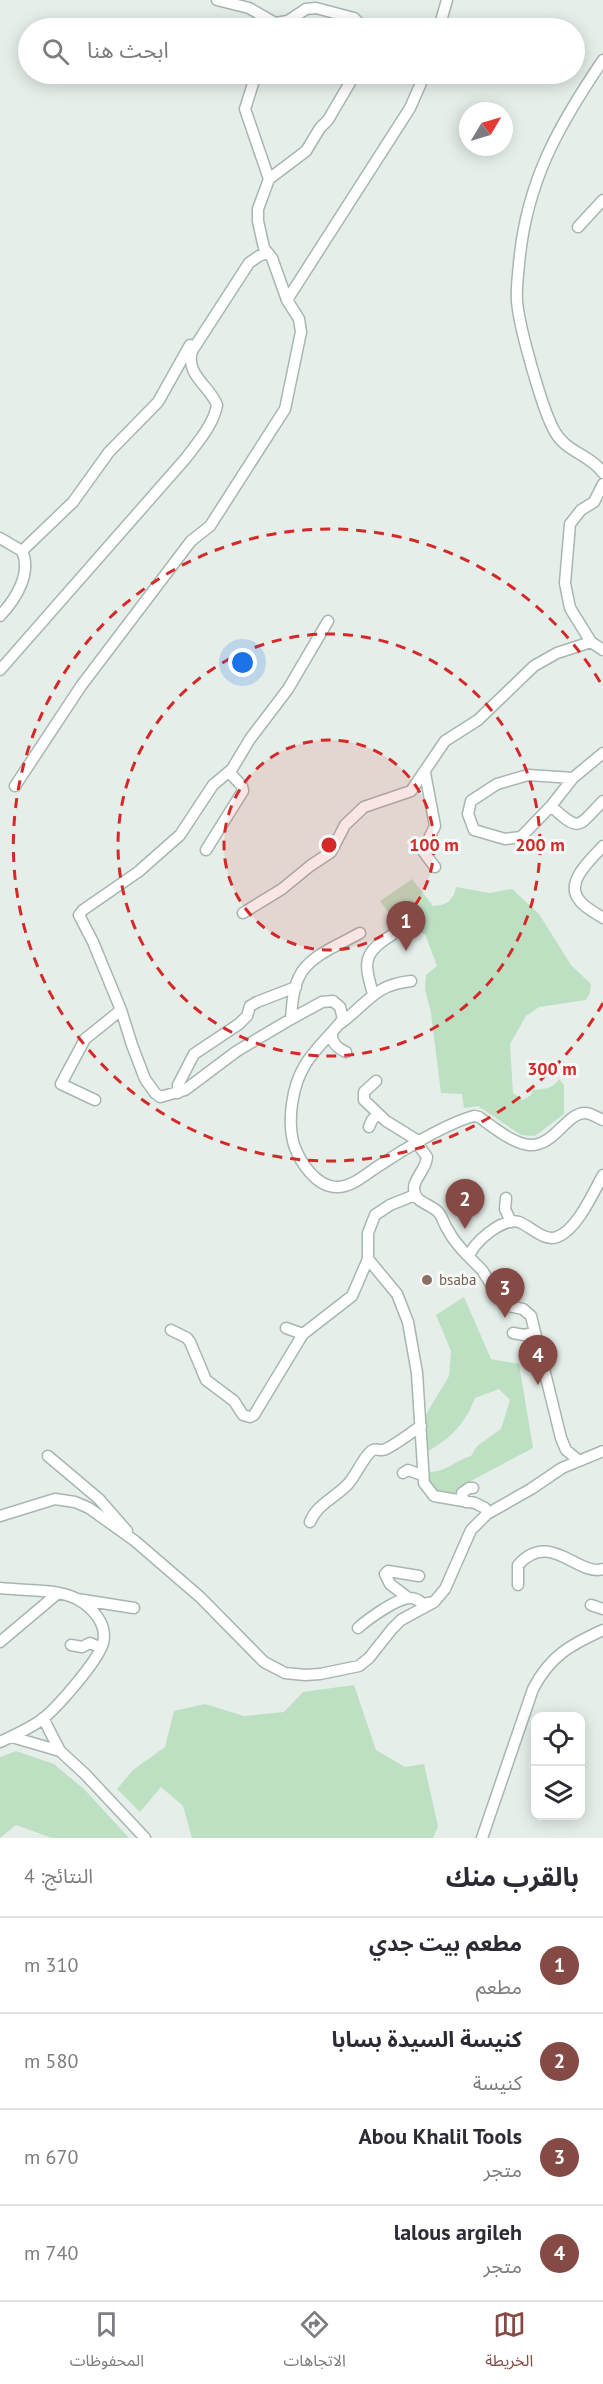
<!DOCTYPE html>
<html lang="ar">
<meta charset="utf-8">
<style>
body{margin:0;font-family:"PT Sans","Noto Sans Arabic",sans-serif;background:#f2f2f3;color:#2b2b33;direction:rtl}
.controls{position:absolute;right:18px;bottom:18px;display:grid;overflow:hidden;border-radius:12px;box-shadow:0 3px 15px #0003}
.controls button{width:54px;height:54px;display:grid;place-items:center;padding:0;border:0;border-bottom:2px solid #e1e1e2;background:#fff;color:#2b2b33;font:30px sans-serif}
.compass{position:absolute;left:459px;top:102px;width:54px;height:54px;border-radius:50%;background:#fff;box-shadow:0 3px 15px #0003;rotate:52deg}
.you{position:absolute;left:243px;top:663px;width:21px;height:21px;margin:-15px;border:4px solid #fff;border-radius:50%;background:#1a73e8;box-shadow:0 0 0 9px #1a73e833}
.badge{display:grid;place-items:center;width:39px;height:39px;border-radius:50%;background:#864a45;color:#fff;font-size:20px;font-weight:700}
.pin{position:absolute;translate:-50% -50px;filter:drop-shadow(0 2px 3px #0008)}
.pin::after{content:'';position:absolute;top:32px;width:21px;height:18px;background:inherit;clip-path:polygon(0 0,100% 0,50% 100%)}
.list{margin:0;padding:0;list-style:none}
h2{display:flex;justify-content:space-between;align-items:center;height:78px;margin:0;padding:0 24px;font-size:26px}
h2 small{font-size:20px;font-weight:400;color:#7c7c81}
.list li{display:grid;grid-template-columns:39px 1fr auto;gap:18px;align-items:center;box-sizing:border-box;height:96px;padding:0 24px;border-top:2px solid #e1e1e2}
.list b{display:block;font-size:22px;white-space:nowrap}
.list p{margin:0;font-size:20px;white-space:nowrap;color:#7c7c81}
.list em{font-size:20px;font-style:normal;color:#7c7c81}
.icon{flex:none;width:33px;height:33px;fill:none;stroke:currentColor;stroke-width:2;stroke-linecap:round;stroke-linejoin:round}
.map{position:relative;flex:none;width:603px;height:1838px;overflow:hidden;direction:ltr}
.search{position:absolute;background:#fff;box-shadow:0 3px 15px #0003;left:18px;right:18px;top:18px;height:66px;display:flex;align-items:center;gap:15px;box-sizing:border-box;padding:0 21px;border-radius:33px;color:#7c7c81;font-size:22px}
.sheet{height:462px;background:#fff}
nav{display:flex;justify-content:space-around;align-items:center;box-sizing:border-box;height:84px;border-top:2px solid #e1e1e2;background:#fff;font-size:16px;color:#7c7c81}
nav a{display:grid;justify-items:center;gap:3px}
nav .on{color:#864a45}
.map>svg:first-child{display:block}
</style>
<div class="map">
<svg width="603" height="1838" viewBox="0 0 603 1838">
<rect width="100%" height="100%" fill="#e5eee9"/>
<path fill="#bde0c3" d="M 412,879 L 433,906 C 446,905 453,902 456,887 L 490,893 L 512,889 L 539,914 L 571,965 L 591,984 L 590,993 L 586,1000 L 539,1007 L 526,1016 L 510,1044 L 513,1093 L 523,1100 L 531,1095 L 533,1090 C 543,1089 554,1089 559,1079 L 564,1085 L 564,1114 L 535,1136 L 521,1135 L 478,1106 L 464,1108 L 462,1094 L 441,1093 L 431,1013 L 425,989 L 426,975 L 437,966 L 425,934 L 399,927 L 380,901 Z
M 464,1297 L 491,1359 L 519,1364 L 533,1448 L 469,1482 L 455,1496 C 439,1494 428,1491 429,1472 C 446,1472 455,1461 471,1456 L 477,1446 L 501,1429 L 510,1400 L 499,1389 L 475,1398 C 466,1422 451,1439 428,1451 L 422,1421 L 449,1376 L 451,1351 L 436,1315 Z
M 354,1685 L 376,1750 L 405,1767 L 424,1764 L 438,1826 L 433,1838 L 192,1838 L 183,1806 L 161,1787 L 140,1812 L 117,1789 L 133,1770 L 165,1747 L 174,1711 L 205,1704 L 244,1716 L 284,1712 L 303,1692 Z
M 16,1751 L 54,1764 L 85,1790 L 129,1838 L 52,1838 L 16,1825 L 0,1838 L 0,1757 Z"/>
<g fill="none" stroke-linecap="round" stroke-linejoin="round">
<g stroke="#a7b7b0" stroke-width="13">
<path id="minor" d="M 217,0 L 249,8 L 275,23 L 288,21 L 306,9 L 316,8 L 354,18 L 364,28
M 439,28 L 447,0
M 603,60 C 558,126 526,183 519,264 C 518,276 516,289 517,301 C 519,324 526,346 532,368 C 538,388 545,415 555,432 C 566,452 591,455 603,473
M 256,74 L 245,109 L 269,179 L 306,151 L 320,128 L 328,120 L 355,74
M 269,179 L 258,209 L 258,221 L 264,248 L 272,258 L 287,300 L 410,108 L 425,74
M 578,227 L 603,200
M 603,484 L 594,502 L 581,510 L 570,524 L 565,583 L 570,608 L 591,642 L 603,650
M 0,538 L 22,551
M 0,616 C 16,599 32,573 22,551 L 73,502 L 109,452 L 158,402 L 190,345
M 328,621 L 288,689 L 250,739 L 232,769 L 213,785 L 180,835 L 138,872 L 83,910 L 79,915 L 93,942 L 121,1010 L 132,1045 L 145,1079 L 155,1093 L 160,1097 L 185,1090 L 237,1051 L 291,1019 L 322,1002 L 333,1001 L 340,1007 L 343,1019 C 331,1035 315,1048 305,1065 C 292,1086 287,1121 294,1145 C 300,1162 316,1187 337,1187 C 352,1187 365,1175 377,1167 C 401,1151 447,1123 474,1116 L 479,1117 C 493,1127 512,1143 529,1145 C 554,1147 566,1113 585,1113 C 591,1113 598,1118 603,1120
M 0,670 L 186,458 C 197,443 214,424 217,405 C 210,386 185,375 192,351 L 249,263 L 259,256 L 267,253
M 425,773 L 435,826 L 423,851 L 435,867
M 573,778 L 528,775 L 497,784 L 471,801 L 468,814 L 474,830 L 505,839 L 521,837 L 551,806 L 573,778 L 603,753
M 15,786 L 81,686 L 191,541 L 210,526 L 285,409 L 301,332 L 299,319 L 287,300
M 551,806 C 581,834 578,826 603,801
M 603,846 C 592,859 563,882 580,901 C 585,908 596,913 603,918
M 206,850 L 243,791 L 242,786 L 229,772
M 243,913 L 282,889 L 310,866 L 331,852 L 345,825 L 364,807 L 411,791 L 445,741 L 478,720 L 534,666 L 557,653 L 591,642
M 373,994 C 364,963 362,953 392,935
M 291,1019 C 292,1005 293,989 299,977 C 308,956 341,944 360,933
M 341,1023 C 369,1002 374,985 411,981
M 332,1032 C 331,1043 337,1048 346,1052
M 376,1081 L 364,1092 L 364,1100 L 386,1121 L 420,1142
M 178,1093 L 178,1085 L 194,1054 L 239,1024 L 247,1016 L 250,1006 L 257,1002 L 296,987
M 95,1100 L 61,1084 L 85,1039 L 121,1010
M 369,1127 L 372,1120 L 378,1114
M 417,1143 L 427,1157 C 426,1170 414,1178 414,1188 C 414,1204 431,1203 439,1213 C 443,1218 444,1225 448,1230 C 453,1240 461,1249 469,1257
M 415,1195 L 390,1205 L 375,1215 L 368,1233 L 368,1259 L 397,1294 L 408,1322 L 417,1373 L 424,1483 L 434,1496 L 475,1503 L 485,1508 L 487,1514
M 506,1198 L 505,1209 L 511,1222
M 286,1328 L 303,1334
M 171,1330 L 187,1338 L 190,1342 L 206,1380 L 234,1401 L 243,1415 L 250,1417 L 254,1415 L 303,1334 L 352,1296 L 368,1259
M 513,1333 L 524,1335 L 535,1332
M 48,1456 L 99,1499 L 127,1531
M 578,1460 L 566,1450 L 561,1438 L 531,1316 L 523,1309 L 504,1305 L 482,1270 L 469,1257 C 472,1243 503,1217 519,1222 C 530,1226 544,1242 557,1237 C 577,1230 593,1193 603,1175
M 403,1473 L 408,1470 L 422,1475
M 466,1502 L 462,1497 L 462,1493 L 469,1488 L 473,1488
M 0,1516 L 55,1499 L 75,1502 L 89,1508 L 135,1541 L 200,1597 L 264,1662 L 285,1673 L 305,1675 L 320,1674 L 359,1666 L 369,1658 L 392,1629 L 401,1620 L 434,1602 L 445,1589 L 471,1530 L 487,1514 L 531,1489 L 562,1468 L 603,1451
M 310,1522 C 317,1504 335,1498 348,1484 C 355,1477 365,1454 373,1450 C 378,1448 381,1452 386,1449 C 398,1443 409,1434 421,1426
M 518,1585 L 518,1565 C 550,1529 578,1577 603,1569
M 0,1588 C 24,1591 55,1588 77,1599 C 92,1607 108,1624 103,1643 C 98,1661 59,1705 44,1718 C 31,1728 15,1735 0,1742
M 407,1597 L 390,1584 L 385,1574 L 388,1571 L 419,1576
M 77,1599 L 134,1608
M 591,1605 L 603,1609
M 358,1628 C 368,1619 397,1598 410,1598 C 416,1598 419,1600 423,1604 L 434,1602
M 0,1642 L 57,1594
M 71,1645 L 82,1647 L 90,1643 L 101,1648
M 43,1718 L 60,1751 L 85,1774 L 145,1838
M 12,1737 L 60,1751
M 482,1838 L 533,1689 C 550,1656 570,1645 603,1630"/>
</g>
<use href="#minor" stroke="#fff" stroke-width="10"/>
</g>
<circle cx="329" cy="845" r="105" fill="#d62828" fill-opacity=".12"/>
<g fill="none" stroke="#d62828" stroke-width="3" stroke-dasharray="10 8">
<circle cx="329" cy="845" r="105"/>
<circle cx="329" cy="845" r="211"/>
<path d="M603 1003A316 316 0 1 1 603 687"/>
</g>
<circle fill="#8d6e63" stroke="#f6faf8" stroke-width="2" cx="427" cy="1280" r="6"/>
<g text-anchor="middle" stroke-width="6" stroke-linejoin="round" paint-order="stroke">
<g font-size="15" fill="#785e54" stroke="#f6faf8" text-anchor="start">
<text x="439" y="1285">bsaba</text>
</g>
</g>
<circle cx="329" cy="845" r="9" fill="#d62828" stroke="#f6faf8" stroke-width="3"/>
<g font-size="18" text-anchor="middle" font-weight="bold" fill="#d62828" stroke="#f6faf8" stroke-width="6" stroke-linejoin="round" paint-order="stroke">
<text x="434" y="851">100 m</text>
<text x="540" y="851">200 m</text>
<text x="552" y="1075">300 m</text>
</g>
</svg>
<div class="controls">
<button><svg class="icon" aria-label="locate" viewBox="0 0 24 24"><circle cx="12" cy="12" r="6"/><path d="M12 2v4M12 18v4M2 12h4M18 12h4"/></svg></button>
<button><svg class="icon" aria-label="layers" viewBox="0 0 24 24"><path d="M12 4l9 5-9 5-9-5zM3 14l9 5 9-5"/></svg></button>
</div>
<svg class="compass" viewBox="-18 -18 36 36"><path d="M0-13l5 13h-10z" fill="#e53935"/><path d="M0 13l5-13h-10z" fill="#7c7c81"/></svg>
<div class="you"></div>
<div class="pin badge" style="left:406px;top:951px">1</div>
<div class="pin badge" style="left:465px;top:1229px">2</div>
<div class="pin badge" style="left:505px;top:1318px">3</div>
<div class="pin badge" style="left:538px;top:1385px">4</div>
<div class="search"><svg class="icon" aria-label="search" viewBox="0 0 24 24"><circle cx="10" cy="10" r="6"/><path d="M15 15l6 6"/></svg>ابحث هنا</div>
</div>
<section class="sheet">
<h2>بالقرب منك<small>النتائج: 4</small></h2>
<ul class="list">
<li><span class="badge">1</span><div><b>مطعم بيت جدي</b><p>مطعم</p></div><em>310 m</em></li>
<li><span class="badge">2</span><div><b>كنيسة السيدة بسابا</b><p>كنيسة</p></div><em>580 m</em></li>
<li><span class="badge">3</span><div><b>Abou Khalil Tools</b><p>متجر</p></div><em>670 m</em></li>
<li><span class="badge">4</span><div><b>lalous argileh</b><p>متجر</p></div><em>740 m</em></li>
</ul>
</section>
<nav>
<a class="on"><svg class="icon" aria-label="map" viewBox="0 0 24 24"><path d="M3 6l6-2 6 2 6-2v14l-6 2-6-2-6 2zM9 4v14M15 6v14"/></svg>الخريطة</a>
<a><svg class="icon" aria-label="directions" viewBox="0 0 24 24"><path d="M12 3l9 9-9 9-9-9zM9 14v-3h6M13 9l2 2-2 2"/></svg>الاتجاهات</a>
<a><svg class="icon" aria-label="saved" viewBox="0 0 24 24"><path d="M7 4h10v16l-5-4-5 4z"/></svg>المحفوظات</a>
</nav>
